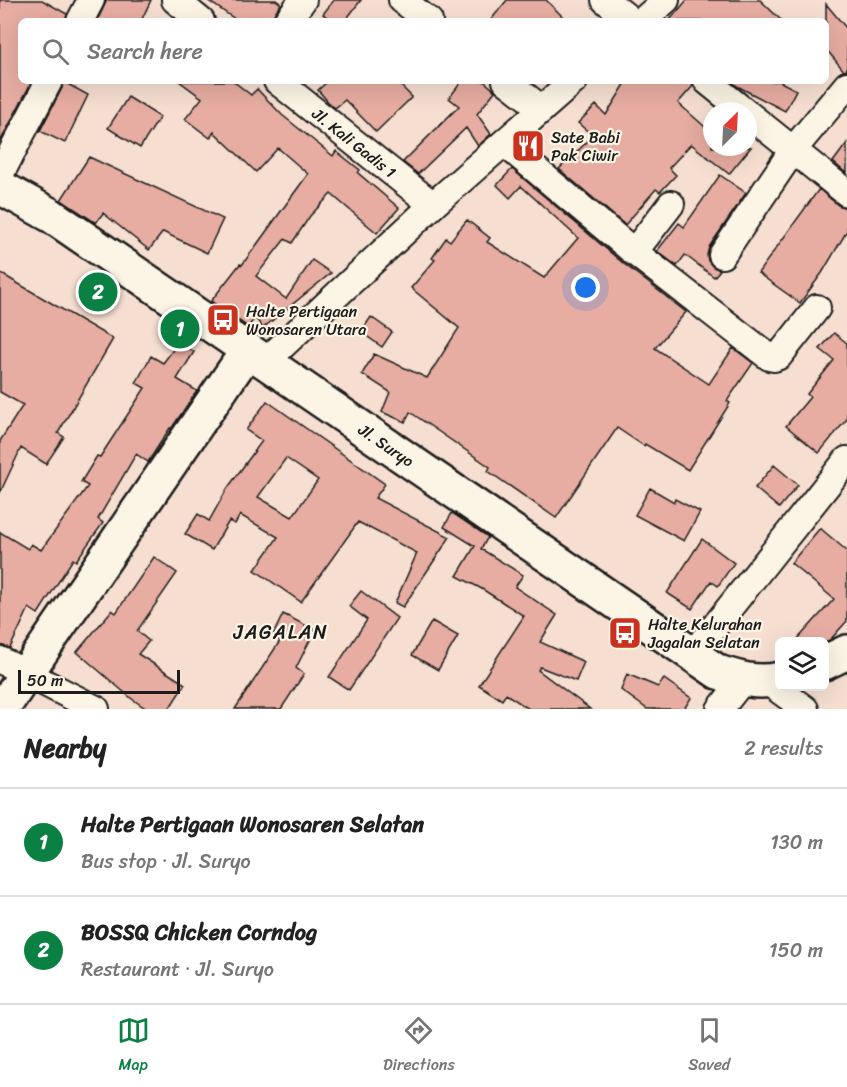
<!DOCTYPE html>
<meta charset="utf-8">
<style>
body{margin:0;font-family:Sriracha,sans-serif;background:#f6f6f6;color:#222}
.controls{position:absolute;right:18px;bottom:18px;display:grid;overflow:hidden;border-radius:9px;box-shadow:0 6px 24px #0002}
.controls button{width:54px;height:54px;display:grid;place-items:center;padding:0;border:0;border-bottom:2px solid #e0e0e0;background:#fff;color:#222;font:30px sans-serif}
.compass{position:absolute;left:703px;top:102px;width:54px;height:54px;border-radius:50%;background:#fff;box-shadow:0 6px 24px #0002;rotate:24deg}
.scale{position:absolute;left:18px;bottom:15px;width:162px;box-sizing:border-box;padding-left:6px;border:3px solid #1c1c1c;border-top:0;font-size:16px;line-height:21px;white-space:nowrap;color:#1c1c1c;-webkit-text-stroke:4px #fcf5e5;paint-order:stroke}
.you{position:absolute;left:586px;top:288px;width:21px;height:21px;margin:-15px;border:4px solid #fff;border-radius:50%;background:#1a73e8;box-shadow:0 0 0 9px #1a73e833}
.badge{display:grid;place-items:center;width:39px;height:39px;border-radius:50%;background:#0b8043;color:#fff;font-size:20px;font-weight:700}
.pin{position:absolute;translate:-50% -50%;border:3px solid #fff;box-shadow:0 2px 6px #0006}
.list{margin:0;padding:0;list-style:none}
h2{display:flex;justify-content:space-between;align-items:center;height:78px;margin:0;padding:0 24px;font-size:26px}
h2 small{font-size:20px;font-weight:400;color:#767676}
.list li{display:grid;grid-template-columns:39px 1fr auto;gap:18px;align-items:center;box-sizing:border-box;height:108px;padding:0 24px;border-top:2px solid #e0e0e0}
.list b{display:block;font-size:22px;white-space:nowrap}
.list p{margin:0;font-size:20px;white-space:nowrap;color:#767676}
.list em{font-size:20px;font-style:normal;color:#767676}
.icon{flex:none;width:33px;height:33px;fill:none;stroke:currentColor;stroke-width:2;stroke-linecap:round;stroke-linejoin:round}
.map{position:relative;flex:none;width:847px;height:709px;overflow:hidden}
.search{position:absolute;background:#fff;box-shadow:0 6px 24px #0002;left:18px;right:18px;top:18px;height:66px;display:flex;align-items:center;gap:15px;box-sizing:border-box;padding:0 21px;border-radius:9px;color:#767676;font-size:22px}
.sheet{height:294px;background:#fff}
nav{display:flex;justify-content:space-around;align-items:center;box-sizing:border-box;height:84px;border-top:2px solid #e0e0e0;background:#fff;font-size:16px;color:#767676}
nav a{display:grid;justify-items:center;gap:3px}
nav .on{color:#0b8043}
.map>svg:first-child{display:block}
</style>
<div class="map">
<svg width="847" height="709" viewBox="0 0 847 709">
<rect width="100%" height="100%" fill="#f6dfd1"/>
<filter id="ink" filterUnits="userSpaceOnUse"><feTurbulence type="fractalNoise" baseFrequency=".0167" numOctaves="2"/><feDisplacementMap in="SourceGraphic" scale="12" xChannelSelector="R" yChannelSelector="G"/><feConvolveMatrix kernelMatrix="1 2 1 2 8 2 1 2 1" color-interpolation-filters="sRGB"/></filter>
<g filter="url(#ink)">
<path fill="#e7ada2" stroke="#1c1c1c" stroke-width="1.5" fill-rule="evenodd" d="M 0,0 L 42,0 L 67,14 L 65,21 L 21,21 L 21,81 L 32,81 L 0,142 Z
M 107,0 L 151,0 L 141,21 L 97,21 Z
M 207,0 L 276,0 L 281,4 L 275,12 L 272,21 L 238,21 Z
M 334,0 L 361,0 L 345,21 L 332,21 L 323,14 Z
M 507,0 L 546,0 L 567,21 L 490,21 Z
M 687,0 L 760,0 L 782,21 L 669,21 Z
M 826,4 L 847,29 L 847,70 L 844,71 L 826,49 Z
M 179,81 L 233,81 L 251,95 L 257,89 L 282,115 L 333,156 L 336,151 L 360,170 L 358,173 L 399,208 L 377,233 L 331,194 L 310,216 L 292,243 L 285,239 L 256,276 L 286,299 L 312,260 L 331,273 L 263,328 L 255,318 L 248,327 L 211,301 L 240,264 L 242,265 L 308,174 L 278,148 L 256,172 L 214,132 L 210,138 L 185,119 L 202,98 Z
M 326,81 L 396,81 L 412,97 L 376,132 L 345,100 L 335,108 L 329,103 L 318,90 L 327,82 Z
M 462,81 L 484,81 L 495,91 L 477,114 L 491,134 L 478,146 L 466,128 L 418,174 L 403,162 L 459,106 L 449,98 Z
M 627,81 L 692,81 L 693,86 L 678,103 L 712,133 L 712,147 L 751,147 L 729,174 L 691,144 L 669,168 L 676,175 L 660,192 L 656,189 L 625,225 L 559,169 L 593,136 L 578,123 L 596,105 L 606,115 Z
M 731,81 L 779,81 L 796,90 L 785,111 L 737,86 Z
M 64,82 L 88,95 L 65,143 L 40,131 L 62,88 Z
M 128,97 L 160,117 L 140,148 L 108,128 Z
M 847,143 L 847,174 L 833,162 Z
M 89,157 L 223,219 L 207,253 L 163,232 L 149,250 L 103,213 L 96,223 L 61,200 Z
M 512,169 L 624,264 L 686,312 L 655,348 L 709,384 L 733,348 L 753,363 L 727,401 L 730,403 L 688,470 L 645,444 L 644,446 L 617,428 L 556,518 L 488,471 L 490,467 L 410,412 L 405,422 L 382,412 L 390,392 L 362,374 L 374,354 L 427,378 L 459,328 L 411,288 L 435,260 L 432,258 L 446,238 L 450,241 L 467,220 L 490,238 L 487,242 L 544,278 L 578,238 L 521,186 L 510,198 L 497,185 Z
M 720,175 L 746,193 L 709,247 L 707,255 L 708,261 L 713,267 L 720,270 L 714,277 L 685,255 L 677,266 L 657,251 L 679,223 L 684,227 Z
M 819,189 L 838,205 L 847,208 L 847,231 L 822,273 L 800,303 L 758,273 Z
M 0,273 L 113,339 L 58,433 L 64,437 L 46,464 L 21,448 L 0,493 L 0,441 L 23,405 L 0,392 Z
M 371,317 L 392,332 L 382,347 L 361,332 Z
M 834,333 L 847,343 L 847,419 L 819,453 L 786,426 L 810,397 L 807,394 L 834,360 L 820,349 Z
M 179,342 L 194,352 L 177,379 L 197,391 L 171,429 L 170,428 L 148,462 L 136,454 L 98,519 L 103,523 L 76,561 L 73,559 L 38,614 L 29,608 L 10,648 L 0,645 L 0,532 L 28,549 L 31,544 L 41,550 L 88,486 L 81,482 L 97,456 L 100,457 L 145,388 L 136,383 L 151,356 L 163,363 Z
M 267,401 L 385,484 L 375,498 L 450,537 L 403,607 L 395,603 L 417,553 L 358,522 L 301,602 L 255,570 L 278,537 L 240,515 L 235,524 L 229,521 L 212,550 L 185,534 L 198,514 L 209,521 L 227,489 L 262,441 L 246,430 ZM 286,458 L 318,480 L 292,517 L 258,497 Z
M 774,465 L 798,485 L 779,508 L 755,488 Z
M 650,488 L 674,502 L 675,499 L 700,512 L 684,541 L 635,515 Z
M 452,513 L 488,537 L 481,549 L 523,575 L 515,587 L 557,615 L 540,642 L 584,662 L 576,681 L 540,667 L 538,670 L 590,709 L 529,709 L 506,694 L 502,700 L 479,685 L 524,616 L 482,589 L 457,576 L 475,546 L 444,527 Z
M 820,528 L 847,551 L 847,621 L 830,640 L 825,642 L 795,642 L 834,599 L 791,563 Z
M 702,539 L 734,563 L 718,586 L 711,581 L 692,609 L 667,593 Z
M 154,557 L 177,573 L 137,631 L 149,641 L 138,654 L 185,684 L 169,709 L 147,709 L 132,699 L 77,652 L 112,610 L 116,613 Z
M 361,591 L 397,618 L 349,690 L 329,677 L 367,620 L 349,606 Z
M 283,614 L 315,630 L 296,668 L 304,674 L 281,709 L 235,709 L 280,641 L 272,637 Z
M 432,621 L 458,636 L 438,670 L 412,655 Z
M 627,674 L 658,687 L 664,679 L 691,698 L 684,709 L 647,709 L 621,690 Z"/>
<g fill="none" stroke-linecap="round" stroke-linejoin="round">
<g stroke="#1c1c1c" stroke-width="30">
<g id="street">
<path d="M 175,0 L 201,21"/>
<path d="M 402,0 L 429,21"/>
<path d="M 605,0 L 632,21"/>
<path d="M 80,21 L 91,0"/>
<path d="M 287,21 L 303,0"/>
<path d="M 642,21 L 666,0"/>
<path id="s1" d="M 277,81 L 433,205"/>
<path d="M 506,81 L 542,109"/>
<path d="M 707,81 L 744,111"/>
<path d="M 748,114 L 847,193"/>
<path d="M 504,143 L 634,252 L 769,357 L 774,358 L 779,356 L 817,308"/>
<path d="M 0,175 L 49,81"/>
<path d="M 634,252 L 671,204"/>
<path d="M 722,255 L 793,150 L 847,85"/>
<path d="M 265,362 L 433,205 L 574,81"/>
<path d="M 692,655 L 847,460"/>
<path d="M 0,660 L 96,709"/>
<path d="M 768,682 L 805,709"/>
<path d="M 720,709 L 743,680"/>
</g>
</g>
<g stroke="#1c1c1c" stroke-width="38">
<g id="secondary">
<path id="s2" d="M 0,187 L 52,216 L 718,672 C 740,679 757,684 780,679"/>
<path d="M 824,663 L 847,652"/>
<path d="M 2,709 L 248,350"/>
</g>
</g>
<use href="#street" stroke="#fcf5e5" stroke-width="26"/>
<use href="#secondary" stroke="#fcf5e5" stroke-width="33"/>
</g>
</g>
<defs>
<g id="restaurant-square" transform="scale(1.725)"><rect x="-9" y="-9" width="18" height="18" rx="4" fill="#c8321e" stroke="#fcf5e5"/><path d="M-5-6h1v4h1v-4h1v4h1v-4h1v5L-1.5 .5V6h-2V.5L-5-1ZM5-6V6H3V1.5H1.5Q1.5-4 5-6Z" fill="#fff"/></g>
<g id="bus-square" transform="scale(1.725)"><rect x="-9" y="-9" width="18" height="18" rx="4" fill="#c8321e" stroke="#fcf5e5"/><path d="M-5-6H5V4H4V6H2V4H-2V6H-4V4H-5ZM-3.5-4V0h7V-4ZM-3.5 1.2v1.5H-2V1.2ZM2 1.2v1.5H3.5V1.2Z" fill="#fff"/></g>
</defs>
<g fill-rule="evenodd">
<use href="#restaurant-square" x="528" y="146"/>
<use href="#bus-square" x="223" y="320"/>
<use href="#bus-square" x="625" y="633"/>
</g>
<g text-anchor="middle" stroke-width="4.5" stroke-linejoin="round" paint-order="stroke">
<g font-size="16" fill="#1c1c1c" stroke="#fcf5e5" text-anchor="start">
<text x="551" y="143">Sate Babi<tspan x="551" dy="18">Pak Ciwir</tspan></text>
<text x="246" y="317">Halte Pertigaan<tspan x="246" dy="18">Wonosaren Utara</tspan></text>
<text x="648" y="630">Halte Kelurahan<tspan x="648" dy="18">Jagalan Selatan</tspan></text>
</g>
<g font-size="16" fill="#1c1c1c" stroke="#fcf5e5">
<text dy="6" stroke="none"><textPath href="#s1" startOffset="99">Jl. Kali Gadis 1</textPath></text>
<text dy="6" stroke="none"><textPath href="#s2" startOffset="465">Jl. Suryo</textPath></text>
</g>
<g font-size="20" letter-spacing="1.5" fill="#1c1c1c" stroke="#fcf5e5">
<text x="281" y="639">JAGALAN</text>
</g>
</g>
</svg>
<div class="controls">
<button><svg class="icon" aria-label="layers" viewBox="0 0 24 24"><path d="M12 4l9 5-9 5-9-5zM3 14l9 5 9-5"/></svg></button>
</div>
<svg class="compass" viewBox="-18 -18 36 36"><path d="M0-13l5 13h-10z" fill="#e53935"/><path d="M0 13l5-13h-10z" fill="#767676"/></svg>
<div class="scale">50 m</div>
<div class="you"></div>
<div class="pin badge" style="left:180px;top:329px">1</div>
<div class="pin badge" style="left:98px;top:292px">2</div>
<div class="search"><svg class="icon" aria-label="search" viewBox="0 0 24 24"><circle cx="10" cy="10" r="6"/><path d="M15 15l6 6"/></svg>Search here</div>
</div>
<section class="sheet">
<h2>Nearby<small>2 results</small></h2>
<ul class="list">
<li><span class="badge">1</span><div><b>Halte Pertigaan Wonosaren Selatan</b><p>Bus stop · Jl. Suryo</p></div><em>130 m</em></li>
<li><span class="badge">2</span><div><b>BOSSQ Chicken Corndog</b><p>Restaurant · Jl. Suryo</p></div><em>150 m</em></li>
</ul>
</section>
<nav>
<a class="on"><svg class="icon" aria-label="map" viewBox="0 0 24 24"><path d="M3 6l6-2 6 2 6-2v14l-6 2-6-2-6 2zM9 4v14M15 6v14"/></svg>Map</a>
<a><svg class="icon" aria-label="directions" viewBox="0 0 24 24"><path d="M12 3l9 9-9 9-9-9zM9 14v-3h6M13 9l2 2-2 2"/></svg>Directions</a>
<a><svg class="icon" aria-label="saved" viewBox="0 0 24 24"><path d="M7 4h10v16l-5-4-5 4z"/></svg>Saved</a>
</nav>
